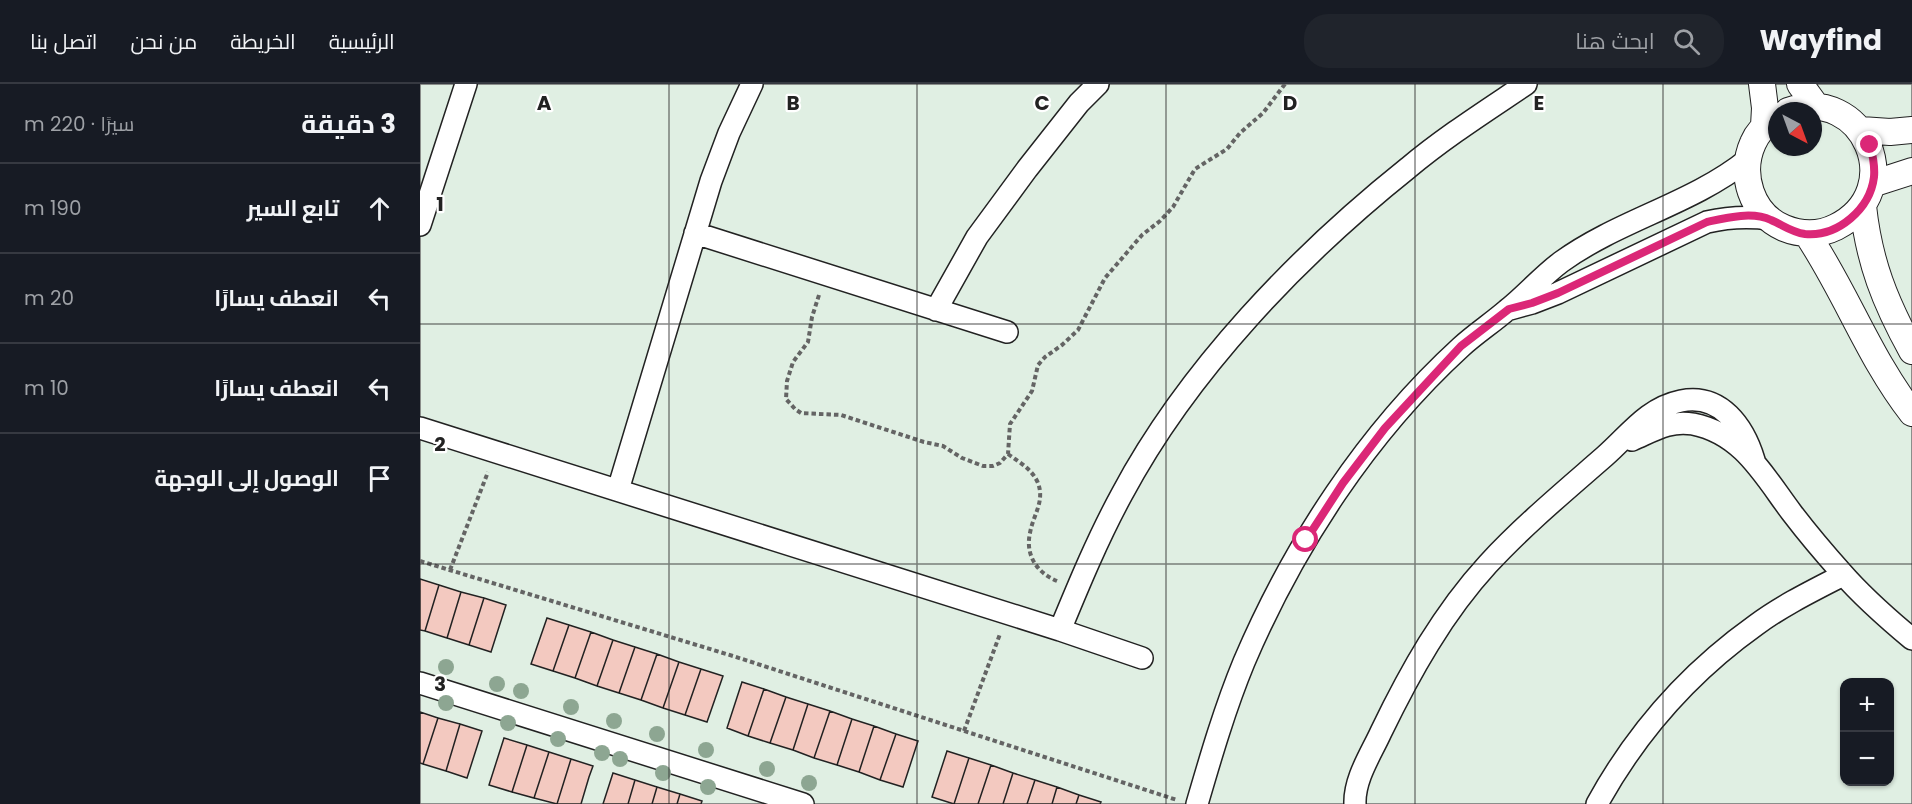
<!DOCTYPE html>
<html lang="ar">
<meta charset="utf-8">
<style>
body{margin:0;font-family:Poppins,Cairo,sans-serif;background:#20242c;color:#f1f3f6;direction:rtl}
.controls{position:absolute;right:18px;bottom:18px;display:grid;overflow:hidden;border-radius:12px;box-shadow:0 2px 4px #0004}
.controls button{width:54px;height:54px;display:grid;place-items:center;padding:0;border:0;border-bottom:2px solid #363941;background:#171b24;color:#f1f3f6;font:30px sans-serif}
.compass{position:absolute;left:1348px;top:18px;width:54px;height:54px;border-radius:50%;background:#171b24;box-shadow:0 2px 4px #0004;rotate:139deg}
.stop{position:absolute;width:18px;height:18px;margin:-14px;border:4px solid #db2777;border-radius:50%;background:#fff}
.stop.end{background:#db2777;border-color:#fff;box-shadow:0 2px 6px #0008}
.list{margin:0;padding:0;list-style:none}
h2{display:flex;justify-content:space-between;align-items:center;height:78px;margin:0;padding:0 24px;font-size:26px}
h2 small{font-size:20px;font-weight:400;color:#9ea1a6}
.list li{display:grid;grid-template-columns:39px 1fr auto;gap:18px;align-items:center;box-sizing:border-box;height:90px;padding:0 24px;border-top:2px solid #363941}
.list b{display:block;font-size:22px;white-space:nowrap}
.list em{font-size:20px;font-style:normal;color:#9ea1a6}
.icon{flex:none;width:33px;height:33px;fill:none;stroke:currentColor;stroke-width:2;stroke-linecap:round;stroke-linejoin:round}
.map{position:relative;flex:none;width:1492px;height:720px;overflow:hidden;direction:ltr}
header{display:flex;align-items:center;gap:36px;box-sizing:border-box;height:84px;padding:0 30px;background:#171b24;border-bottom:2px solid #363941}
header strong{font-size:28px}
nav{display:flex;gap:33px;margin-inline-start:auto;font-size:21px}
.search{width:420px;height:54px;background:#20242c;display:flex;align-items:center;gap:15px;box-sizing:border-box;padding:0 21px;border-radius:24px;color:#9ea1a6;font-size:22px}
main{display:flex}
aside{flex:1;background:#171b24}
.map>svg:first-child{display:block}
</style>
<header>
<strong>Wayfind</strong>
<div class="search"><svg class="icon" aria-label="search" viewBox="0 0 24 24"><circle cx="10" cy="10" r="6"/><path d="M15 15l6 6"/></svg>ابحث هنا</div>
<nav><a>الرئيسية</a><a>الخريطة</a><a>من نحن</a><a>اتصل بنا</a></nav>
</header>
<main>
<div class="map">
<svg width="1492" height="720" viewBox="0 0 1492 720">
<rect width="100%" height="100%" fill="#fff"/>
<path fill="#e0efe3" stroke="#6f6f6f" stroke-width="1.5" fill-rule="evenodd" d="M 0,0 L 1492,0 L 1492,720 L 0,720 ZM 1357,27 L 1393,27 L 1393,63 L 1357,63 ZM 1424,598 L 1470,598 L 1470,698 L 1424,698 Z"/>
<path fill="#f3c9c0" stroke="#222" stroke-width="1.5" d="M 0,495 L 19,501 L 5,547 L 0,546 Z
M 19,501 L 41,508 L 27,554 L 5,547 Z
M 41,508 L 64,514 L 49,561 L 27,554 Z
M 64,514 L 86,521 L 71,568 L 49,561 Z
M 127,534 L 149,541 L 133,587 L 111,580 Z
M 149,541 L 171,548 L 155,594 L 133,587 Z
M 171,548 L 193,556 L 177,602 L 155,594 Z
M 193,556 L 215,563 L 199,609 L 177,602 Z
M 215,563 L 237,570 L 221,616 L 199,609 Z
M 237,570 L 259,578 L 243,624 L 221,616 Z
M 259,578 L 281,585 L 265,631 L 243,624 Z
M 281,585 L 303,592 L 287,638 L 265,631 Z
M 322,598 L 344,605 L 328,652 L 307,644 Z
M 344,605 L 366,613 L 350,659 L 328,652 Z
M 366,613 L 388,620 L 373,666 L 350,659 Z
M 388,620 L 410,627 L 394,674 L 373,666 Z
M 410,627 L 432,635 L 417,681 L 394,674 Z
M 0,628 L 18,634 L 3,680 L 0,679 Z
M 18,634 L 40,640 L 26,687 L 3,680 Z
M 432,635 L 454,642 L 439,688 L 417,681 Z
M 40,640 L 62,647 L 47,694 L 26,687 Z
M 454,642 L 476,650 L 460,696 L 439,688 Z
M 476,650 L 498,657 L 483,703 L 460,696 Z
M 84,654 L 107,661 L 92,708 L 69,701 Z
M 107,661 L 129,668 L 114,714 L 92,708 Z
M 527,667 L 549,674 L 534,720 L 512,713 Z
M 129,668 L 151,675 L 137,720 L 114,714 Z
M 549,674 L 571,681 L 558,720 L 534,720 Z
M 151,675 L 173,682 L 169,693 L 161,720 L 137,720 Z
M 571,681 L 593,689 L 583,720 L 558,720 Z
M 193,689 L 215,696 L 208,720 L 183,720 Z
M 593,689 L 615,696 L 607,720 L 583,720 Z
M 215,696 L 237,703 L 232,720 L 208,720 Z
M 615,696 L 637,703 L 632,720 L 607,720 Z
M 237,703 L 260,710 L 257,720 L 232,720 Z
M 637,703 L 659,711 L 656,720 L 632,720 Z
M 260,710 L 282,717 L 281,720 L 257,720 Z
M 659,711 L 681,718 L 680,720 L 656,720 Z"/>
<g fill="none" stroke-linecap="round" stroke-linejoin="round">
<g stroke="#222" stroke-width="24">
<path id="minor" d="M 0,141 L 46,0
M 275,149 L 587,248
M 1090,225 L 1112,219 L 1138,209 L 1287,138 C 1308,133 1327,132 1350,135
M 516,226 L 557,153 L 607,85 L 659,19 L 678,0
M 0,344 L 640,546 L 722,574
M 1212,356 C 1233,347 1249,336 1273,340 C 1323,350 1344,392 1372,429 C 1388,450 1405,470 1422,489 C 1443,513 1468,535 1492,555
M 198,406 L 291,97 L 309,49 L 332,0
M 640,546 C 659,500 678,454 702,410 C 768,286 879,171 988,84 C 1025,53 1066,27 1106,0
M 0,599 L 383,720
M 777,720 C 791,672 805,624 824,578 C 874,461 947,349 1041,263 C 1055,250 1072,239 1087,226 C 1106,211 1121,193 1141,178 C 1199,136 1272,120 1327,76
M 935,720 C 934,695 951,670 961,648 C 990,588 1023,529 1068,480 C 1104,441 1145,407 1185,372 C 1209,351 1227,324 1261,317 C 1301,309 1324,343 1334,376
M 1177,720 C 1216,649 1270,588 1336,541 C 1363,521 1394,506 1423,491"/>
</g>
<g stroke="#222" stroke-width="28">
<path id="tertiary" d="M 1342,0 L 1345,24 L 1344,42
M 1380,0 L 1396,22
M 1357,32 C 1347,39 1338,47 1333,59 C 1319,90 1331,130 1364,144 C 1381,151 1400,151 1416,143 C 1490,106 1443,0 1368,27
M 1441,46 L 1470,48 L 1492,46
M 1452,100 L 1492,87
M 1443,122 C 1449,178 1465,218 1492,267
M 1387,150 C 1426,208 1449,274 1492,329"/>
</g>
<path stroke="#646464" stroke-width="4" stroke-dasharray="4.5 3" stroke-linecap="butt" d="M 399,211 L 392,233 L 388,258 L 373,278 L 367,297 L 366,315 L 375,325 L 381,329 L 421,331 L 504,358 L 523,362 L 542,374 L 563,382 L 573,382 L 580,379 L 588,370 L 590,340 L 612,307 L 618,281 L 625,273 L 642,261 L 658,246 L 685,194 L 722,151 L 740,137 L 753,123 L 775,85 L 807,65 L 820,49 L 843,29 L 865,0
M 588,370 C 599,378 612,385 618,399 C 625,418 613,431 610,449 C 605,471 617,489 637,497
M 0,477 L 313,572 L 757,716
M 30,486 L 68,388
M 544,647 L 580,550"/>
<use href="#minor" stroke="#fff" stroke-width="21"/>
<use href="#tertiary" stroke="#fff" stroke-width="26"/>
</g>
<g fill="#8da692">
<circle cx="26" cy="583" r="8"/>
<circle cx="77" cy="600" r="8"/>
<circle cx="101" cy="607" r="8"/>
<circle cx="26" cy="619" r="8"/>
<circle cx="151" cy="623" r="8"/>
<circle cx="194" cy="637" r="8"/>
<circle cx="88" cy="639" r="8"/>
<circle cx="237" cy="650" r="8"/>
<circle cx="138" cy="655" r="8"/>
<circle cx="286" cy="666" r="8"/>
<circle cx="182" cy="669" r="8"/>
<circle cx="200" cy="675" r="8"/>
<circle cx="347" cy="685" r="8"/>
<circle cx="243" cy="689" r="8"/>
<circle cx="389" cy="699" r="8"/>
<circle cx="288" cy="703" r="8"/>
</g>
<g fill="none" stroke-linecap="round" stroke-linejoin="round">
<path stroke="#db2777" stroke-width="8" d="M 886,456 L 923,399 L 965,344 L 1041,262 L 1089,225 L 1112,219 L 1138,209 L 1287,138 C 1305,134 1332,127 1351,136 C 1363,141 1371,148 1385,150 C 1418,153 1450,125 1454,93 C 1455,82 1453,72 1450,61"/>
</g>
<path fill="none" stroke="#222" stroke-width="1.5" stroke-opacity="0.55" d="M 249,0 L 249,720M 497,0 L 497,720M 746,0 L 746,720M 995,0 L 995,720M 1243,0 L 1243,720M 0,240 L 1492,240M 0,480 L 1492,480"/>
<g font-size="20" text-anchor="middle" font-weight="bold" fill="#222" stroke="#fff" stroke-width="4.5" stroke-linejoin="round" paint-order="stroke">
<text x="124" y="26">A</text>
<text x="373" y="26">B</text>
<text x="622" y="26">C</text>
<text x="870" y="26">D</text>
<text x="1119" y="26">E</text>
<text x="20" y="127">1</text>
<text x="20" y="367">2</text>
<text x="20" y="607">3</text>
</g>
</svg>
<div class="controls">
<button>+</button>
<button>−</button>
</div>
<svg class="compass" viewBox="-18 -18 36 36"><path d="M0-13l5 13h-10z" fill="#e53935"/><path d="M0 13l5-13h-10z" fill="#9ea1a6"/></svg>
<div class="stop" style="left:886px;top:456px"></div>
<div class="stop end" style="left:1450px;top:61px"></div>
</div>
<aside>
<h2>3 دقيقة<small>سيرًا · 220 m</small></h2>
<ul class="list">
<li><svg class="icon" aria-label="ahead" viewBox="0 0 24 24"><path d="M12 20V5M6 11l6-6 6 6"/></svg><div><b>تابع السير</b></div><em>190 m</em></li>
<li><svg class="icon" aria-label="left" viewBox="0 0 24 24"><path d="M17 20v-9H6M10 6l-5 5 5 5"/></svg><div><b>انعطف يسارًا</b></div><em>20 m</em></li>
<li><svg class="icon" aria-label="left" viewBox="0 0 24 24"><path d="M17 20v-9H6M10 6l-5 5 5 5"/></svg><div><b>انعطف يسارًا</b></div><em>10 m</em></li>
<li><svg class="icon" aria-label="arrive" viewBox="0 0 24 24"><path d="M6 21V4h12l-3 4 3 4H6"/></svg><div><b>الوصول إلى الوجهة</b></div></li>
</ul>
</aside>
</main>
